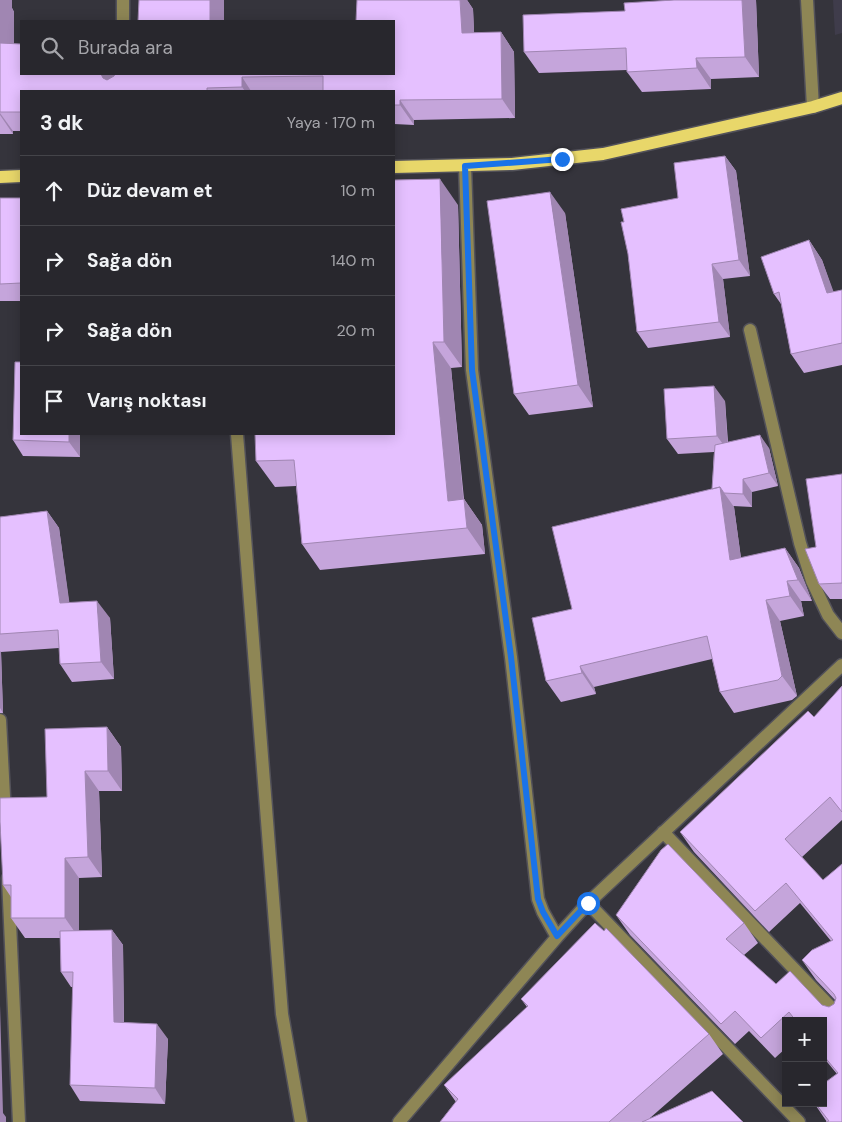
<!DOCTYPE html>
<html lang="tr">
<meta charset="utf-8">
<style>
body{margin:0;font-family:"DM Sans",sans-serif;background:#343339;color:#f1f3f6}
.controls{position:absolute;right:15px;bottom:15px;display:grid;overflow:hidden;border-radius:0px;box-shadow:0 2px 12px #0003}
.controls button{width:45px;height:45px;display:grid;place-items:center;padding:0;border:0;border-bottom:1px solid #444449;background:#28272d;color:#f1f3f6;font:25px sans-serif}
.stop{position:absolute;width:15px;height:15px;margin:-11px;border:4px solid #1a73e8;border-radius:50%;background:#fff}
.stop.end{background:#1a73e8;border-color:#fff;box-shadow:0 1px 5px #0008}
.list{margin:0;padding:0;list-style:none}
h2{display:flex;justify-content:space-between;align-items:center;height:65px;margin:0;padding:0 20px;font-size:21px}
h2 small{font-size:16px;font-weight:400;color:#a5a5aa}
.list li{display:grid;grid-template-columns:32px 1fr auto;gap:15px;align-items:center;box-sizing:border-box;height:70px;padding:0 20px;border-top:1px solid #444449}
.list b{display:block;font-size:19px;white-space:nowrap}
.list em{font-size:16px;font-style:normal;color:#a5a5aa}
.icon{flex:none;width:28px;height:28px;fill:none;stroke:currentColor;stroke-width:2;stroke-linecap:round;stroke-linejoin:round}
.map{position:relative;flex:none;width:842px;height:1122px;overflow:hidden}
.search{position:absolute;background:#28272d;box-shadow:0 2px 12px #0003;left:20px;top:20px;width:375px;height:55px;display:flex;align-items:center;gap:12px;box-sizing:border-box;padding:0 18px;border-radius:0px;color:#a5a5aa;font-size:19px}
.panel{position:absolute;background:#28272d;box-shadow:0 2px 12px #0003;left:20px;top:90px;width:375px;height:345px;border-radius:0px}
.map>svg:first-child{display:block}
</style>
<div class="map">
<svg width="842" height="1122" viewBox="0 0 842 1122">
<rect width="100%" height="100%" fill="#35343c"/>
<path fill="#3f3c4b" d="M 833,0 L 842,0 L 842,33 L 835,35 Z"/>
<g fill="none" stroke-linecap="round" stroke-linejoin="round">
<g stroke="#53525a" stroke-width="15">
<path id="minor" d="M 807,0 L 813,107
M 123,21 L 123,0
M 465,166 L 472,370 L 511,657 L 538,899 L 543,912 L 557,937
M 750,330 L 800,543 L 812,581 L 828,615 L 842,633
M 237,434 L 282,1014 L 301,1122
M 0,720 L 5,815
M 663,832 L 842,1019
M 8,878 L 19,1122
M 588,903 L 799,1122
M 399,1122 L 557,937 L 588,903 L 842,665"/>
</g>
<g stroke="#53525a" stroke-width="15">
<path id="major" d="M 394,167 L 512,164 L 603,154 L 813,107 L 842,98
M 0,177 L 21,176"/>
</g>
<use href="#minor" stroke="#8e8655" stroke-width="12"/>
<use href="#major" stroke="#e8d76a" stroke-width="12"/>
</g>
<path fill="#c5a5db" d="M 0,0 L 12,0 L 12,8 L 14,12 L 14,44 L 21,74 L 394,74 L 357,0 L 467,0 L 473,9 L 474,33 L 501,32 L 514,52 L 515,118 L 414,120 L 414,125 L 394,124 L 394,91 L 21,91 L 21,131 L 13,131 L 13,134 L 0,134 Z
M 756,0 L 759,77 L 711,79 L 711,89 L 642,92 L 627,72 L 627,70 L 539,73 L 524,52 L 625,11 Z
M 725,156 L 736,171 L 750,276 L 723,279 L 730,337 L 648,348 L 637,332 L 628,254 L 678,198 Z
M 0,198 L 21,198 L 21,301 L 0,301 Z
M 458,205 L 462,367 L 451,368 L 464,499 L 482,525 L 485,554 L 320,570 L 302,544 L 296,486 L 275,487 L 256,461 L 394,434 Z
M 565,213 L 593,407 L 529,415 L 514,394 Z
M 809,240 L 822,260 L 833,292 L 842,290 L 842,365 L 804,373 L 791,354 L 781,304 L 774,294 Z
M 725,401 L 728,442 L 769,448 L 778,486 L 752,492 L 752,507 L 733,506 L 734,507 L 741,558 L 785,548 L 799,568 L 812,601 L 801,601 L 804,616 L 780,621 L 797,696 L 792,700 L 734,713 L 720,692 L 712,659 L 594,687 L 596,694 L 561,702 L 546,681 L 572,609 L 712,489 L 714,452 L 678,454 L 667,439 Z
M 80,434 L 80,457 L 23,456 L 13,440 Z
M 842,474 L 842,599 L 830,599 L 819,584 L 816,547 Z
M 47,511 L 59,528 L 69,603 L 110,618 L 114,679 L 72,682 L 60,664 L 59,648 L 1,652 L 3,713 L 0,713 L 0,517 Z
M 842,686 L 842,820 L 802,857 L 823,880 L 842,864 L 842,1122 L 827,1122 L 814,1103 L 823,1103 L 837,1074 L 823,1057 L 823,1021 L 786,1021 L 786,1048 L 775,1058 L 749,1031 L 735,1044 L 630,935 L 616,915 L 744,923 L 758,943 L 744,955 L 776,984 L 822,1005 L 829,1007 L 834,1004 L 835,1000 L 816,980 L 802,960 L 831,941 L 800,903 L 769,932 L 694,852 L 680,832 L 814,717 Z
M 107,727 L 121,747 L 122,791 L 99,791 L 102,877 L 79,878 L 79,931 L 112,930 L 123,945 L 124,1023 L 168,1039 L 165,1104 L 80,1101 L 70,1085 L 73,987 L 71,987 L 61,972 L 60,938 L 25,938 L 11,918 L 11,897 L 3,885 L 47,797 Z
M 521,999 L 709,1034 L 723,1054 L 650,1118 L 743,1122 L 440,1122 L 456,1102 L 444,1085 L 527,1007 Z"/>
<path fill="#a086b2" d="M 0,0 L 12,0 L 12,8 L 14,12 L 14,63 L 0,44 Z
M 210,0 L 224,0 L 224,21 L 210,21 Z
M 460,0 L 467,0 L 473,9 L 475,52 L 462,33 Z
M 742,0 L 756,0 L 759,77 L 745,57 Z
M 501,32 L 514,52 L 515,118 L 502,99 Z
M 696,58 L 711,79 L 711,89 L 697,68 Z
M 101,74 L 115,74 L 113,91 L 103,78 Z
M 242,77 L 251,91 L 245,91 L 242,87 Z
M 400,100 L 414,120 L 414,125 L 400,105 Z
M 0,113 L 13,131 L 13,134 L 0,115 Z
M 725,156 L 736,171 L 750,276 L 739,260 Z
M 440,179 L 458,205 L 462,367 L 444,342 Z
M 550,192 L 565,213 L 593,407 L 578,385 Z
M 809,240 L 822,260 L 841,312 L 827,293 Z
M 712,264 L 723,279 L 730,337 L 719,322 Z
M 433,342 L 451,368 L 466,527 L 448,501 Z
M 714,386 L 725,401 L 728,451 L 717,436 Z
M 69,434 L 80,434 L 80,457 L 69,442 Z
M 760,435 L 769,448 L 778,486 L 769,473 Z
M 743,479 L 752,492 L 752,507 L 743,494 Z
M 720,487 L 734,507 L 744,581 L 730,560 Z
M 464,499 L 482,525 L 485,554 L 467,528 Z
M 47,511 L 59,528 L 72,621 L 60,603 Z
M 785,548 L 799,568 L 812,601 L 798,580 Z
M 787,581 L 801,601 L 804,616 L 790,596 Z
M 766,600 L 780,621 L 797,696 L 782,676 Z
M 97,601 L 110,618 L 114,679 L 101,662 Z
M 0,651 L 1,652 L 3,713 L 0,708 Z
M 580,666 L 594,687 L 596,694 L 582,673 Z
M 107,727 L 121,747 L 122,791 L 108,771 Z
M 85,771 L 99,791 L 102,877 L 88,857 Z
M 65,858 L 79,878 L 79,938 L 65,918 Z
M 112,930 L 123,945 L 124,1037 L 114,1022 Z
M 0,1005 L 3,1113 L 6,1117 L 6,1122 L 0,1122 Z
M 157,1024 L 168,1039 L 165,1104 L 155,1088 Z"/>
<path fill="#e5c0ff" stroke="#a086b2" d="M 139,0 L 210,0 L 210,21 L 138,21 Z
M 357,0 L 460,0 L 462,33 L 501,32 L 502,99 L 400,100 L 400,105 L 394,105 L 394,91 L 323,91 L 323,76 L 242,77 L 242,87 L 207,88 L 207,91 L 21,91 L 21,112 L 0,112 L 0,43 L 21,44 L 21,74 L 101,74 L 103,78 L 107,80 L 114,76 L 115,74 L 394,74 L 394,21 L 356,21 Z
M 674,0 L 742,0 L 745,57 L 696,58 L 697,68 L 627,72 L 626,48 L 524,52 L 523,15 L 625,11 L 624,3 Z
M 725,156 L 739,260 L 712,264 L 719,322 L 637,332 L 628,254 L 621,222 L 624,222 L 621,209 L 678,198 L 674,163 Z
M 440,179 L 444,342 L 433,342 L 448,501 L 464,499 L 467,528 L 302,544 L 294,460 L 256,461 L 255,434 L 394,434 L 394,180 Z
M 550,192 L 578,385 L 514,394 L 487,201 Z
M 0,198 L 21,198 L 21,283 L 0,284 Z
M 809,240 L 827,293 L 842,290 L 842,343 L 791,354 L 779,292 L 774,294 L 761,257 Z
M 15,362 L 21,362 L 21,434 L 69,434 L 69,442 L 13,440 Z
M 714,386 L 717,436 L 667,439 L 664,389 Z
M 760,435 L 769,473 L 743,479 L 743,494 L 724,493 L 720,487 L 712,489 L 715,445 Z
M 842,474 L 842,583 L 819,584 L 805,549 L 816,547 L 806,479 Z
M 720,487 L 730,560 L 785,548 L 798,580 L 787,581 L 790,596 L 766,600 L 782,676 L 778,680 L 720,692 L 707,636 L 580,666 L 582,673 L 546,681 L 532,618 L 572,609 L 552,527 Z
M 47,511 L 60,603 L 97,601 L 101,662 L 60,664 L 58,630 L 0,634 L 0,517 Z
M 842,686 L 842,812 L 830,797 L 785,839 L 823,880 L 842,864 L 842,1122 L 826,1122 L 829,1121 L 815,1103 L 823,1103 L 823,1084 L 838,1073 L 823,1055 L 823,1021 L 796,1021 L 789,1012 L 761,1038 L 735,1011 L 721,1024 L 616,915 L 661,850 L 668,844 L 744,923 L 726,939 L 776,984 L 790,971 L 822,1005 L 829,1007 L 834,1004 L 836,998 L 834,994 L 802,960 L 812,950 L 833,940 L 786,883 L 755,911 L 680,832 L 808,711 L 814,717 Z
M 107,727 L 108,771 L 85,771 L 88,857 L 65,858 L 65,918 L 11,918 L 11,885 L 3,885 L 0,822 L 0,798 L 47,797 L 45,729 Z
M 595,923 L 604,931 L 606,928 L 709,1034 L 609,1122 L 440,1122 L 458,1099 L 444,1085 L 528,1006 L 521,999 Z
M 112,930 L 114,1022 L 157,1024 L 155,1088 L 70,1085 L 73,972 L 61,972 L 60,931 Z
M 712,1091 L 743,1122 L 642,1122 Z"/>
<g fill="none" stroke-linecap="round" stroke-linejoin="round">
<path stroke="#1a73e8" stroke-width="6" d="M 562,159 L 465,166 L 472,370 L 511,657 L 538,899 L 543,912 L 557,936 L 588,903"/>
</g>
</svg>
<div class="controls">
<button>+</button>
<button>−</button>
</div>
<div class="stop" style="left:588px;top:903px"></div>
<div class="stop end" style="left:562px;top:159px"></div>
<div class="search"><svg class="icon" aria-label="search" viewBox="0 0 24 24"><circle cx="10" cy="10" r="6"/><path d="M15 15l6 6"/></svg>Burada ara</div>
<section class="panel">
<h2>3 dk<small>Yaya · 170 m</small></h2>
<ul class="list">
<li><svg class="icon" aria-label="ahead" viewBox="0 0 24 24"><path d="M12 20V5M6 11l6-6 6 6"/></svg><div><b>Düz devam et</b></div><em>10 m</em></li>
<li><svg class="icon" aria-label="right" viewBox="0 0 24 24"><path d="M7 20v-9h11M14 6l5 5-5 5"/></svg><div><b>Sağa dön</b></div><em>140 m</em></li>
<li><svg class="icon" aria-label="right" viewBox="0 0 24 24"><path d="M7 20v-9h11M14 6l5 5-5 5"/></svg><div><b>Sağa dön</b></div><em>20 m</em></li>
<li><svg class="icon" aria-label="arrive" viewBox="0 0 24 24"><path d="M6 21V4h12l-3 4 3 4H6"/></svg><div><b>Varış noktası</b></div></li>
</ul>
</section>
</div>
